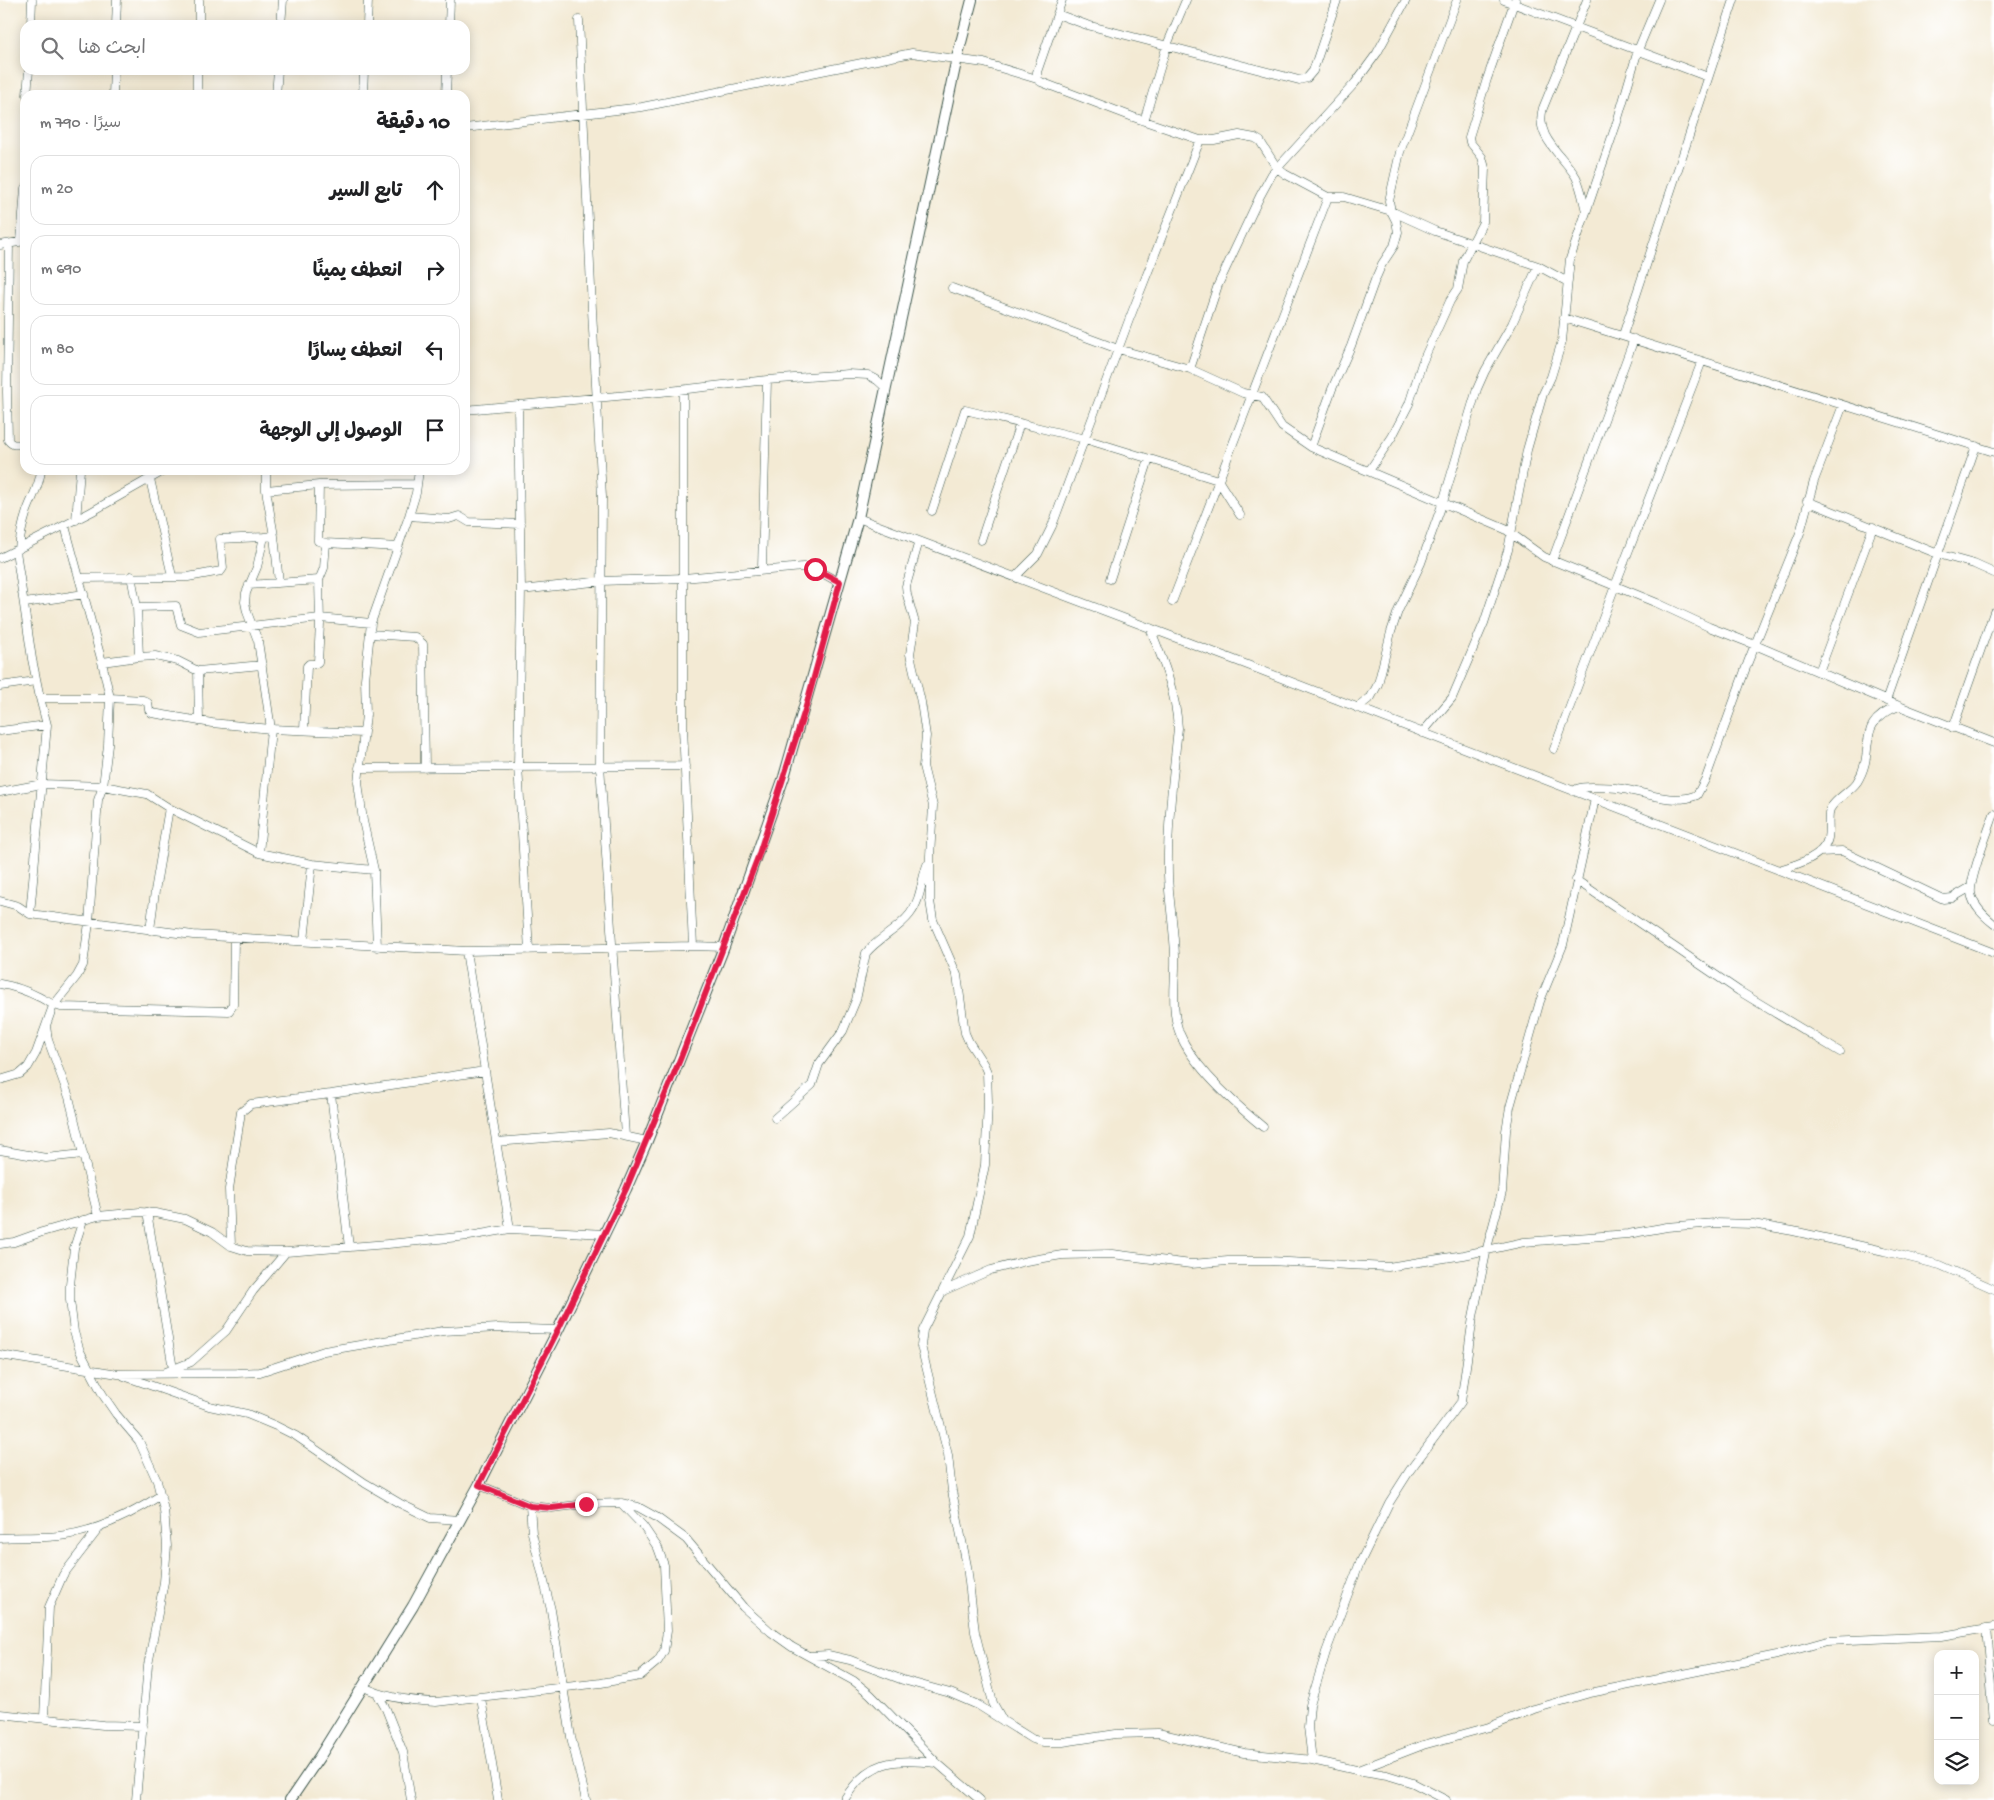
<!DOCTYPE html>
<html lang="ar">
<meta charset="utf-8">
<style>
body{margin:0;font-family:"Gochi Hand","Playpen Sans Arabic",sans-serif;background:#f6f6f6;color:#202124;direction:rtl}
.controls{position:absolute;right:15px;bottom:15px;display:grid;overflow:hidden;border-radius:10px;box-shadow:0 2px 12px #0003}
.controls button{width:45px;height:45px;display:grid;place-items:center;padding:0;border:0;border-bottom:1px solid #e0e0e0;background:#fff;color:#202124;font:25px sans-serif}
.stop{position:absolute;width:15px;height:15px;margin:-11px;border:4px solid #e11d48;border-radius:50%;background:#fff}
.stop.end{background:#e11d48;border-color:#fff;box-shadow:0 1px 5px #0008}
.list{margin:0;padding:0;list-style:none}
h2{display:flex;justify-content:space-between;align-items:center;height:65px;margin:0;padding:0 20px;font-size:21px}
h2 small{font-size:16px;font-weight:400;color:#757577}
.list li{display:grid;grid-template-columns:32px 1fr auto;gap:15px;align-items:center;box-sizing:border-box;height:70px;margin:0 10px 10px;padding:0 10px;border:1px solid #e0e0e0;border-radius:15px}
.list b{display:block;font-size:19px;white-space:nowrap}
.list em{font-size:16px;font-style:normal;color:#757577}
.icon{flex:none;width:28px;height:28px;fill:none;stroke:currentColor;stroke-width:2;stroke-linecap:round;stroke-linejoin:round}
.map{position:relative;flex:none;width:1994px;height:1800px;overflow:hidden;direction:ltr}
.search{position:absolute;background:#fff;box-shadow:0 2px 12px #0003;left:20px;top:20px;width:450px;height:55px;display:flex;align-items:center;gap:12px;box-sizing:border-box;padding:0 18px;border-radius:15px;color:#757577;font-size:19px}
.panel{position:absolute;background:#fff;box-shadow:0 2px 12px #0003;left:20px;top:90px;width:450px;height:385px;border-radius:15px;direction:rtl}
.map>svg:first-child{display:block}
</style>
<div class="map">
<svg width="1994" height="1800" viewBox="0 0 1994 1800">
<rect width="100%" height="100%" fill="#fff"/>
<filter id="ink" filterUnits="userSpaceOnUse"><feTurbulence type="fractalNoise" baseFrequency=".02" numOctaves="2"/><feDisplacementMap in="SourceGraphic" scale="10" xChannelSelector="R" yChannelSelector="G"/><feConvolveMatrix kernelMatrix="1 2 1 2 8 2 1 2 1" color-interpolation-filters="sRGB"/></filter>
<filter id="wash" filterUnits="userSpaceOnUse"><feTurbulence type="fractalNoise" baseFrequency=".0096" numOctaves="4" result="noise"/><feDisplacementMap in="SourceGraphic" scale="20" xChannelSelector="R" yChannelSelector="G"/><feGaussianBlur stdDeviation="1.12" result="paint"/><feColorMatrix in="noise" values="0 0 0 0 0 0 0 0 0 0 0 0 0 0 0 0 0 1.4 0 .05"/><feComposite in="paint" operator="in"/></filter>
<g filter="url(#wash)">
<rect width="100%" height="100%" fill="#f3ead4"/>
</g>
<g filter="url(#ink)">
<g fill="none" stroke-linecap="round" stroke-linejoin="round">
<g stroke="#3f574c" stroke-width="9">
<path id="minor" d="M 1504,0 L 1708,77
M 1057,14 L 1087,25 L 1299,80 L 1307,78 L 1313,71 L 1337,0
M 579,20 L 592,310 L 602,497 L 600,765 L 625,1136
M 31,25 L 32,0
M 116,25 L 117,0
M 199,25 L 199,0
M 281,25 L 283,0
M 367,25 L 368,0
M 449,25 L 450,0
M 1037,79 L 1037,72 L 1062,0
M 27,95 L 29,70
M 113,95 L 114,70
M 197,95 L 197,70
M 276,95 L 278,70
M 363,95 L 364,70
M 446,95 L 447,70
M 1144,121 L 1167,45 L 1186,0
M 465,128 L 642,107 L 912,53 L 984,63 L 1037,79 L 1041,82 L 1133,117 L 1200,140 L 1214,140 L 1239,135 L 1255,138 L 1260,141 L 1277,168 L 1285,174 L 1328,197 L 1344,197 L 1391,211 L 1435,231 L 1538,266 L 1566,281
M 1586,211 C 1583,200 1581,187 1576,177 C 1562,154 1534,137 1543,108 L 1587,0
M 21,241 L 25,188
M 9,244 L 7,392 L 8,440 C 13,447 17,444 25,444
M 0,245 L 25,241
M 952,288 L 1118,349 L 1190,369 L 1243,393 L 1262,397 L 1282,427 L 1311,447 L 1505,529 L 1544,557 L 1657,603 L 1709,627 L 1755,645 L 1899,706 L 1994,743
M 1564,318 L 1994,452
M 1623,335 L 1734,0
M 1190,369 L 1218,285 L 1260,196 L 1272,174 L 1355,83 L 1377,53 L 1406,0
M 683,390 L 683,728 L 693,946
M 518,405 L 521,590 L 518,766 L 529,950
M 465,410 L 661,392 L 767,380 L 848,374 L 868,375 L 877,380 L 886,388
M 1311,447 L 1332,389 L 1351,346 L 1375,280 L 1382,264 L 1394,246 L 1398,232 L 1396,221 L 1391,211 L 1389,201 L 1400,152 L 1457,0
M 1369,471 L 1392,437 L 1409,404 L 1422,363 L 1450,301 L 1458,289 L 1463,261 L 1483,222 L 1485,168 L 1482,157 L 1470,142 L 1469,137 L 1487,79 L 1515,0
M 150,479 L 172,576
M 319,485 L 318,541 L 326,543 L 398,547
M 266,490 L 319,485 L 417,484
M 1807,501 L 1938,554 L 1974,564 L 1994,573
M 932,511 L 965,410 L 1085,439 L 1218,480 L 1240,515
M 409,516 L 449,519 L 459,516 L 469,522 L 521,524
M 858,518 L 1232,659 L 1994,953
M 76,520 L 80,470
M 274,536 L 279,582
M 981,540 L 1020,423
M 919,541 L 906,586 L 907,595 L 915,623 L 910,654 L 921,702 L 926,736 L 923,766 L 933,806 L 930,856 L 930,901 L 933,920 L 957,975 L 965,1033 L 969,1042 L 984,1065 L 987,1072 L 988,1102 L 985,1165 L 970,1236 L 923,1330 L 921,1346 L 948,1455 L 952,1491 L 967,1566 L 975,1632 L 993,1703 L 1003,1721
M 19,549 C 20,536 23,523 27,511 C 32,497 40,485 41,470
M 16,551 L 32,659 L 40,698 L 110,698 L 143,700 L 148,703 L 149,710 L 152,713 L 212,723 L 271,729 L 363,733
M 0,558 L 91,512 L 165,470
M 1552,561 L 1634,339
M 762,569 L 767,380
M 131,576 L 137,607 L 139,657
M 1015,577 L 1038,554 L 1052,526 L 1129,320 L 1200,140
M 79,578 L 188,577 L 221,571 L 223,568 L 220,539 L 264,537
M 1110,579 L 1149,459
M 319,580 L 324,568 L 326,543
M 249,585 L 319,580 L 320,624 L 318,662 L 315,664 L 309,664 L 307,666 L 304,730
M 521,590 L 602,581 L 684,578 L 803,567 L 815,569 L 840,583
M 1172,602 L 1328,197
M 25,603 L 84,594
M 137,607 L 176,606 L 181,625 L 199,632 L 320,618 L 371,623
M 1150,628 C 1163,660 1176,693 1178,728 C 1173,777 1167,826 1168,875 C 1169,902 1174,928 1175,955 C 1176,980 1170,1010 1180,1034 C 1193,1067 1235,1104 1263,1127
M 370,634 L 415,637 L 423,644 L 425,768
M 102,662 L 139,657 L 155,656 L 178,661 L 198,671 L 262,665
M 198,671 L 199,721
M 1819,672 L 1873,527
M 0,686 L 36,681
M 1886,701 L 1976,446
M 1357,708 L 1371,697 L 1378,684 L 1391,632 L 1398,611 L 1421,563 L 1443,502 L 1477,389 L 1485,371 L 1512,324 L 1538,266
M 1953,728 L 1994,612
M 0,731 L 47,725
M 1422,733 L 1452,698 L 1484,623 L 1508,550 L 1527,450 L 1543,394 L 1551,377 L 1562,341 L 1570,259 L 1617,122 L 1638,50 L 1659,0
M 1554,749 L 1615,586 L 1702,361
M 359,768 L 685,766
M 1573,791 C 1579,787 1585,787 1592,787 C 1602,787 1613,787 1623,789 C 1646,793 1674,805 1697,795 L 1706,778 L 1748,662 L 1800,533 L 1814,481 L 1843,405
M 0,792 L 42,784 L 103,786 L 147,794 L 169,808 L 259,853 L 312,864 L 374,870
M 1994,814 C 1989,829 1969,879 1971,893 C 1973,906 1984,916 1994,924
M 1819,852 L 1842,851 L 1943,899 L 1952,898 L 1971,887
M 259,853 L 271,729 L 258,641 L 247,612 L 245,602 L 246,593 L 257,567 L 264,537 L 274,536 L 266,490 L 266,470
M 1779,870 C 1796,865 1824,857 1828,838 C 1830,828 1827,818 1830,809 C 1836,798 1850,792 1857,782 C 1878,749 1852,724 1899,706
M 1576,880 L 1739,991 L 1840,1052
M 0,901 L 18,906 L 30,914 L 193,935 L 466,951 L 693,946 L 724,947
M 30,914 L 47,725 L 40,698
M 150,930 L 155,891 L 169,808
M 304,941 L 312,864
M 377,947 L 374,870 L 363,821 L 358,782 L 366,715 L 365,679 L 371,623 L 409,516 L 416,493 L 419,470
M 466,951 L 510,1229
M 0,984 C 13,986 27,991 39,997 C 47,1001 52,1005 61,1007 L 229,1011 L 233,1005 L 234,937
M 46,1026 L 48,1040 L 69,1097 L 98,1216
M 0,1080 L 20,1074 L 28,1067 L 36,1053 L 53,1006 L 77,976 L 83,965 L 89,923 L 98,800 L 103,786 L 108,745 L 110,698 L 102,662 L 65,526
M 331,1094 L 349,1247
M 775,1118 L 812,1085 L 819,1064 L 843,1031 L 856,1000 L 866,953 C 878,938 898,930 910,914 C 921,900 921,881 927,865
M 496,1142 L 609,1133 L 647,1141
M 0,1150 L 46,1158 L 83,1154
M 147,1212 L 173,1369
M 83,1220 L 74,1248 L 70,1285 L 70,1300 L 74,1332 L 80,1351 L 103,1395 L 116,1414 L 139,1441 L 157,1481 L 164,1510 L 167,1546 L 164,1582 L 148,1665 L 136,1800
M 0,1244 L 14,1242 L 42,1232 L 98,1216 L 140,1212 L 155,1213 L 185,1219 L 212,1232 L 231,1246 L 247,1251 L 286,1252 L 388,1244 L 469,1236 L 510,1229 L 605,1234
M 231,1246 L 229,1189 L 241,1112 L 251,1104 L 331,1094 L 485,1071
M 943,1291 L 991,1270 L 1026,1261 L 1062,1255 L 1112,1254 L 1191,1264 L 1228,1261 L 1269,1261 L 1388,1267 L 1464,1255 L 1524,1242 L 1628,1234 L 1667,1227 L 1715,1223 L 1753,1224 L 1793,1231 L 1884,1251 L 1940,1265 L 1994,1289
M 0,1355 L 118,1374 L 237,1373 L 260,1372 L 324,1351 L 443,1331 L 498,1328 L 558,1330
M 166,1372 L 191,1362 L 226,1331 L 253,1291 L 286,1252
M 124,1376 L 209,1406 L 247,1414 L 276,1426 L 296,1436 L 365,1483 L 399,1503 L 430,1518 L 460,1520
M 479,1485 L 530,1506 L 552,1508 L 586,1504 L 621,1503 L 638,1507 L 656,1517 L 686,1539 L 743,1607 L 771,1632 L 792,1647 L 854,1681 L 870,1694 L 937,1763 L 980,1800
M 530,1506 L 532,1533 L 551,1610 L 571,1737 L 586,1800
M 0,1538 C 22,1536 44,1539 66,1535 C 99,1530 132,1514 161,1495
M 1986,1628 L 1994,1720
M 810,1656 L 828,1655 L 850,1660 L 903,1680 L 950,1693 L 978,1705 L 1032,1739 L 1043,1742 L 1063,1742 L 1116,1734 L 1158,1733 L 1244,1753 L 1312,1760 L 1356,1770 L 1387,1775 L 1413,1783 L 1446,1800
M 364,1687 C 385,1698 412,1701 436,1702 L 601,1683 L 640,1676 L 658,1661 L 664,1651 L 667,1631 L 664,1565 L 658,1548 L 643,1526 L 621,1503
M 377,1693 L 386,1709 L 403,1752 L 411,1800
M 481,1698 L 498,1800
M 0,1714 L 103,1725 L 143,1726
M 44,1718 L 49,1607 L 63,1575 L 100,1527
M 1312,1760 L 1308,1727 L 1310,1705 L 1326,1652 L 1359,1565 L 1389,1503 L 1410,1470 L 1461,1402 L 1473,1317 L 1487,1248 L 1502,1192 L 1506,1131 L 1510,1107 L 1540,1001 L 1563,945 L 1595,799
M 1358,1770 L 1423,1745 L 1489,1727 L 1534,1709 L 1590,1693 L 1777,1655 L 1827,1641 L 1942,1636 L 1994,1627
M 844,1800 C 869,1759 893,1759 937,1763"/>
</g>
<g stroke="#3f574c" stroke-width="12">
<path id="tertiary" d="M 290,1800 L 320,1756 L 413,1606 L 479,1485 L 558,1330 L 626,1189 L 647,1141 L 724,947 L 784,777 L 858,518 L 957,58 L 972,0"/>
</g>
<use href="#minor" stroke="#fff" stroke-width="8"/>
<use href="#tertiary" stroke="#fff" stroke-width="10"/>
</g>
</g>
<g fill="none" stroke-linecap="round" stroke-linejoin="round" filter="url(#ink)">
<path stroke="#e11d48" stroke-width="6" d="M 586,1504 L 552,1508 L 530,1506 L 479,1485 L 558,1330 L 626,1189 L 681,1057 L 758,857 L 805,710 L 840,582 L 815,569"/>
</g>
</svg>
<div class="controls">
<button>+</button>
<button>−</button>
<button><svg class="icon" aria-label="layers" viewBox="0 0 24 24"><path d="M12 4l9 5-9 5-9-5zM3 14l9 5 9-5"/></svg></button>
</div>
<div class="stop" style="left:815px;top:569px"></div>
<div class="stop end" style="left:586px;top:1504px"></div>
<div class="search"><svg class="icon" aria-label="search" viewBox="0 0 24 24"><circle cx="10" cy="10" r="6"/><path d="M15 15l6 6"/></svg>ابحث هنا</div>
<section class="panel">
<h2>10 دقيقة<small>سيرًا · 790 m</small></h2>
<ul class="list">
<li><svg class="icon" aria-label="ahead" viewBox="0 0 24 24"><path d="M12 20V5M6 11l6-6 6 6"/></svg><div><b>تابع السير</b></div><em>20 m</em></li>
<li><svg class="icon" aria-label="right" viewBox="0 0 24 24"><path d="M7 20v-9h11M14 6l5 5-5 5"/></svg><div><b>انعطف يمينًا</b></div><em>690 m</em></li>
<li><svg class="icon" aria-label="left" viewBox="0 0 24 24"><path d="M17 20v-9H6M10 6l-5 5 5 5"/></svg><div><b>انعطف يسارًا</b></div><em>80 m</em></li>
<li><svg class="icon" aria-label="arrive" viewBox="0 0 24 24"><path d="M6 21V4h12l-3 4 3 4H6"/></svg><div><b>الوصول إلى الوجهة</b></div></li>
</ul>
</section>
</div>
